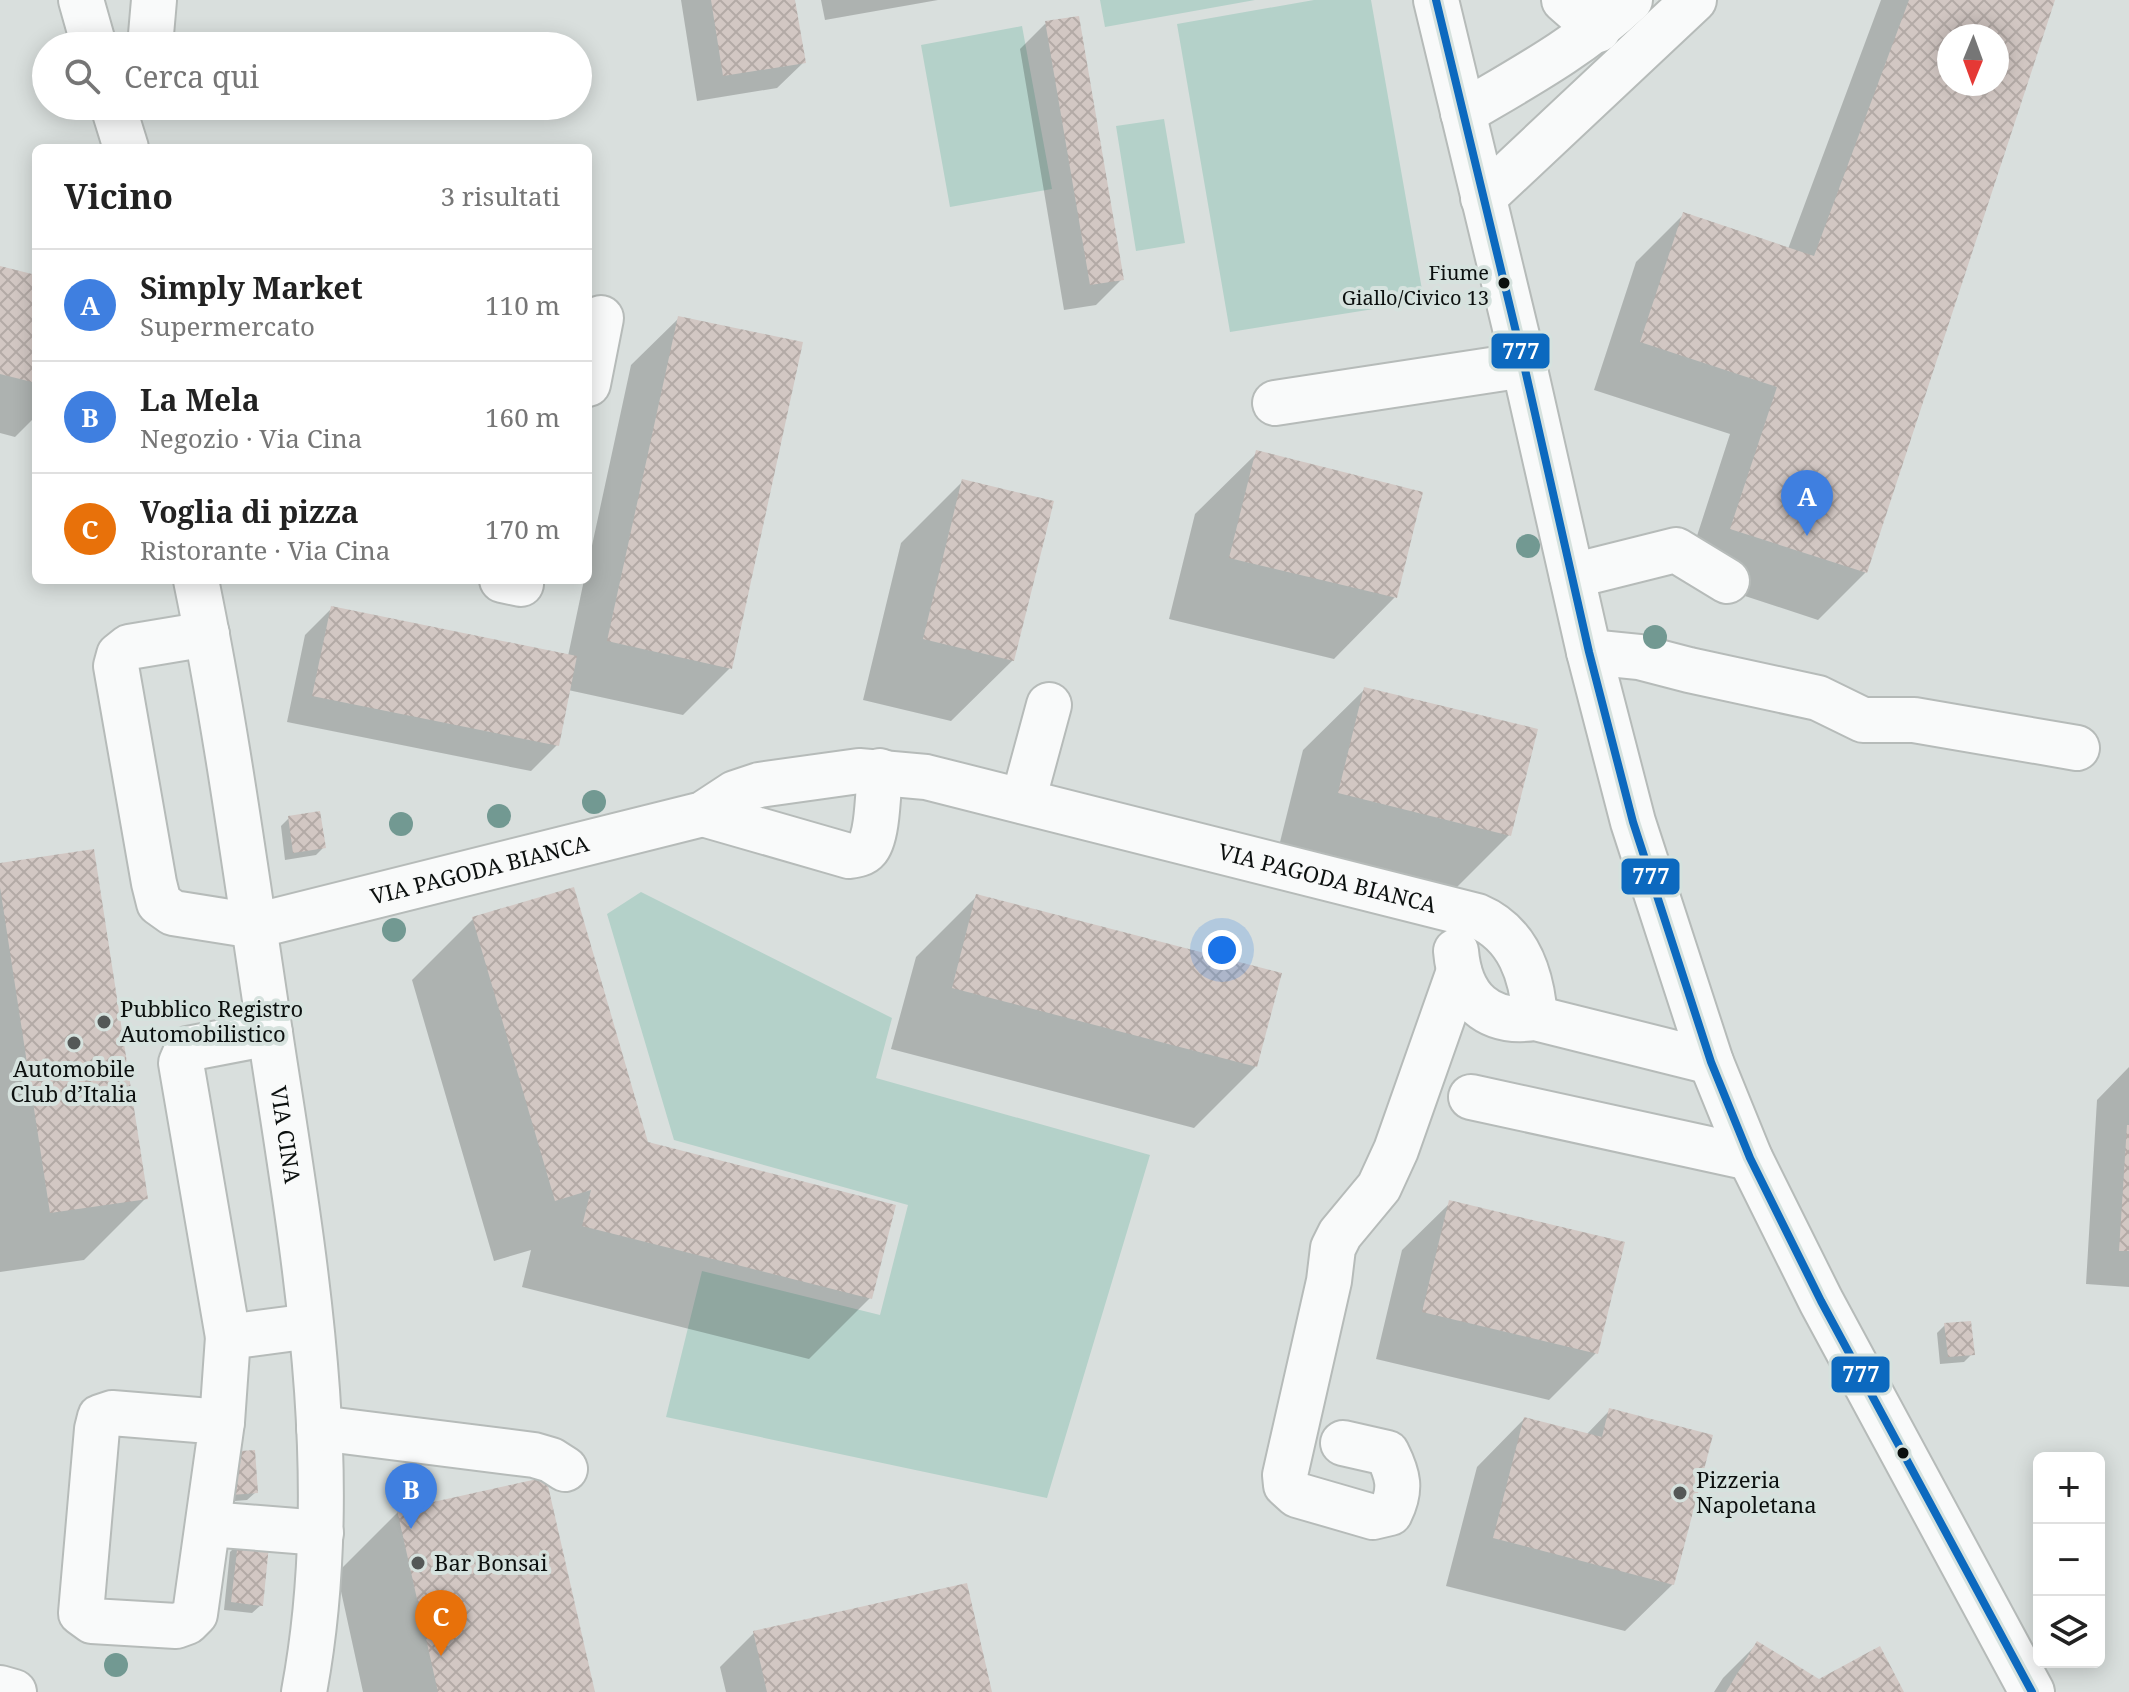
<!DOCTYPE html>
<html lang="it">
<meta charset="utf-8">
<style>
body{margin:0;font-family:"Noto Serif",serif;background:#f6f6f6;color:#222}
.controls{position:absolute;right:24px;bottom:24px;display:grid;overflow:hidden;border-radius:12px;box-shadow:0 4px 20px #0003}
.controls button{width:72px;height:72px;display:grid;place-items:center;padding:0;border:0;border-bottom:2px solid #e0e0e0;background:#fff;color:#222;font:40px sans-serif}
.compass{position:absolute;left:1937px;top:24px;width:72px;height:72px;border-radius:50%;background:#fff;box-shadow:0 4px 20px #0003;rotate:181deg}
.you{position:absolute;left:1222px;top:950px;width:28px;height:28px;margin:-20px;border:6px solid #fff;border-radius:50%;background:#1a73e8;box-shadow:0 0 0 12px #1a73e833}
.badge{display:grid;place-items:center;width:52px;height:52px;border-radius:50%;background:#2563eb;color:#fff;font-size:26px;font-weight:700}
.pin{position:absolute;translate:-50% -66px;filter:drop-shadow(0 2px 4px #0008)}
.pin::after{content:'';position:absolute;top:42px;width:28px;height:24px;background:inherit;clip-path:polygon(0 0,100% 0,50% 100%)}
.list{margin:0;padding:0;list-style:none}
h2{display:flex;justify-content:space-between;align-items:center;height:104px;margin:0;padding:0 32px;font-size:34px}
h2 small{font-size:26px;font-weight:400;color:#767676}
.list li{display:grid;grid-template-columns:52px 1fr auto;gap:24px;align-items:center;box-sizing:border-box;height:112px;padding:0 32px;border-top:2px solid #e0e0e0}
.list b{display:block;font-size:30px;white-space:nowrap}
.list p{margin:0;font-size:26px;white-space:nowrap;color:#767676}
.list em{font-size:26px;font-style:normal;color:#767676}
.icon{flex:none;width:44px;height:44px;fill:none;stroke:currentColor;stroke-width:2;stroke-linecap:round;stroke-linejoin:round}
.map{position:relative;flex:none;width:2129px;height:1692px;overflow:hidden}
.search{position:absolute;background:#fff;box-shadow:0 4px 20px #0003;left:32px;top:32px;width:560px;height:88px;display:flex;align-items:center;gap:20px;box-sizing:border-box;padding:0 28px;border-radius:44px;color:#767676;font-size:30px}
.panel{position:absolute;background:#fff;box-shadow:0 4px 20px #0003;left:32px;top:144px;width:560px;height:440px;border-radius:12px}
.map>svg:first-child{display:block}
</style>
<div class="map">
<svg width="2129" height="1692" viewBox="0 0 2129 1692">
<defs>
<pattern id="building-cross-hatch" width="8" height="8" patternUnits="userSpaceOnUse" patternTransform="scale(2)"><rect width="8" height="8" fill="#d2c7c3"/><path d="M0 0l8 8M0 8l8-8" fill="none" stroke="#b3aaa6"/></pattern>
</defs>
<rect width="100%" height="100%" fill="#d9dfdd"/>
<path fill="#b4d1c9" d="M 1100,0 L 1255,0 L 1105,27 Z
M 1314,0 L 1371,0 L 1424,301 L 1230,332 L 1177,24 Z
M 1022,26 L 1052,189 L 950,207 L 921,45 Z
M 1164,119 L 1185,243 L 1136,251 L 1116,126 Z
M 641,892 L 892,1018 L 876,1078 L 1150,1155 L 1047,1498 L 666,1417 L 702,1271 L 880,1315 L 908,1205 L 674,1140 L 607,914 Z"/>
<path fill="#0003" fill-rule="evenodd" d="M 681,0 L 793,0 L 804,62 L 777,88 L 697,101 Z
M 821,0 L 938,0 L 825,20 Z
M 1881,0 L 2053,0 L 1866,572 L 1818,620 L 1684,576 L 1730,434 L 1594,390 L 1636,262 L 1683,215 L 1788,249 ZM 1949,36 L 1997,36 L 1997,84 L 1949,84 Z
M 1046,23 L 1122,279 L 1096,305 L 1064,310 L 1020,49 Z
M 0,268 L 36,278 L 36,416 L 15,437 L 0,433 Z
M 679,318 L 730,668 L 683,715 L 568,690 L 557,745 L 531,771 L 287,722 L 305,635 L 331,609 L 568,656 L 584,580 L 588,580 L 588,564 L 631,365 Z
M 1257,453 L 1395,597 L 1334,659 L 1169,619 L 1195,514 Z
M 963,481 L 1013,660 L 951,721 L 863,700 L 901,543 Z
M 1365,689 L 1509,835 L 1448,896 L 1277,854 L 1303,750 Z
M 289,818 L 324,847 L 316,855 L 285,860 L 281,826 Z
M 0,865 L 146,1198 L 84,1260 L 0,1272 Z
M 977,896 L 1256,1066 L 1194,1128 L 891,1049 L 916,957 Z
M 474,918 L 646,1144 L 870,1298 L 809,1359 L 522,1287 L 531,1250 L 494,1261 L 412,980 Z
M 2129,1067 L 2129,1287 L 2086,1284 L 2097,1100 Z
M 1450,1203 L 1596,1353 L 1549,1400 L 1376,1359 L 1402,1250 Z
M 1945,1325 L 1972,1354 L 1964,1362 L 1940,1364 L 1937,1333 Z
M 1609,1411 L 1673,1584 L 1625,1631 L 1446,1586 L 1477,1467 L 1524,1419 L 1586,1435 Z
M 228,1454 L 256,1492 L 247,1500 L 222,1502 Z
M 398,1512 L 592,1692 L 363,1692 L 337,1573 Z
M 238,1544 L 261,1605 L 252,1613 L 224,1610 L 230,1552 Z
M 754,1633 L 990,1692 L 726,1692 L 720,1667 Z
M 1757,1644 L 1819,1681 L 1902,1692 L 1714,1692 L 1723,1678 Z"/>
<path fill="url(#building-cross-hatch)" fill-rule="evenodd" d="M 711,0 L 795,0 L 806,63 L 723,76 Z
M 1909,0 L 2055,0 L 1867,573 L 1730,529 L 1777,387 L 1640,342 L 1683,212 L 1814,256 ZM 1949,36 L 1997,36 L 1997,84 L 1949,84 Z
M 1079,16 L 1124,280 L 1090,285 L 1045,21 Z
M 0,266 L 36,275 L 36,383 L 0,374 Z
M 678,316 L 803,342 L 732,669 L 607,641 Z
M 1256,450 L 1423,492 L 1397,598 L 1229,558 Z
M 962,479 L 1054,501 L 1014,661 L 923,639 Z
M 331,606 L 577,656 L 559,746 L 312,696 Z
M 1364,687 L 1538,729 L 1511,836 L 1338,793 Z
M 320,811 L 326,848 L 293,853 L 288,816 Z
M 94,849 L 148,1199 L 50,1213 L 0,887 L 0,863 Z
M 574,887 L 648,1142 L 896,1205 L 872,1299 L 582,1226 L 591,1190 L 555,1201 L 472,917 Z
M 976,894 L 1282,973 L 1257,1067 L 952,988 Z
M 2127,1125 L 2129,1125 L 2129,1251 L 2119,1251 Z
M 1449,1200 L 1625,1242 L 1598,1354 L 1422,1312 Z
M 1971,1321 L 1975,1355 L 1948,1357 L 1944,1323 Z
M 1609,1408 L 1713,1435 L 1674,1585 L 1493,1538 L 1524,1417 L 1602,1437 Z
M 255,1450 L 258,1493 L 230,1495 L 227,1452 Z
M 546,1477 L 595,1692 L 438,1692 L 397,1510 Z
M 238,1542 L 269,1545 L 263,1606 L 231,1602 Z
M 967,1583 L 992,1692 L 767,1692 L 753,1631 Z
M 1757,1641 L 1819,1679 L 1880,1646 L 1904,1692 L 1726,1692 Z"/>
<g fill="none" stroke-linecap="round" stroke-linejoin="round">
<g stroke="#b6bbb9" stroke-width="48">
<g id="minor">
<path d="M 81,0 L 94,46"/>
<path d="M 1436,0 L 1524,365 L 1589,652 L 1633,822 L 1711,1062 L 1750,1158 L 1821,1301 L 2032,1692"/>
<path d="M 1564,0 L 1598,30"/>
<path d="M 150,46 L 154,0"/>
<path d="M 113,106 L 126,148"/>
<path d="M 1463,113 C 1522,78 1580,47 1630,0"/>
<path d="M 1483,198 L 1694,0"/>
<path d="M 588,384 L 601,318"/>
<path d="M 1275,403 L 1524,365"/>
<path d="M 1572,576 L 1676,550 L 1727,581"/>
<path id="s1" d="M 196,580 C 227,730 247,882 270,1033 C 303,1250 345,1473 304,1692"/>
<path d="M 502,580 L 521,584"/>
<path id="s2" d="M 207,634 L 129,647 L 119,655 L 116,666 L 154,883 L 159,903 L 173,913 L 255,926 L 703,814 L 735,793 L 759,785 L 859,771 L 926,777 L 1477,916 C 1519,934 1532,975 1535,1018"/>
<path d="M 1589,652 L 1639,657 L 1689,670 L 1818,698 L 1863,720 L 1914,720 L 2077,748"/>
<path d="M 1023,801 L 1049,705"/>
<path d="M 703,814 L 849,856 C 856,855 863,854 867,849 C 878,838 878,788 880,771"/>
<path d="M 1456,951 C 1460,998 1487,1025 1535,1018 L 1711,1062"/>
<path d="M 1471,1097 L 1750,1158"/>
<path d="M 228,1337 L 181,1063 L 187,1049 L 270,1033"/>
<path d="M 112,1413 L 222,1422 L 195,1614 L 187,1622 L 176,1626 L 92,1621 L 81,1613 L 97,1429 L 100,1417 Z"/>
<path d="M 222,1422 L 228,1337 L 311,1326"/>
<path d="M 319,1428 L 534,1455 L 551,1460 L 565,1469"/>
<path d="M 1343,1443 L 1387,1453 C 1398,1475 1402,1489 1390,1513 L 1373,1517 L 1297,1495 L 1286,1485 L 1285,1475 L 1329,1281 L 1333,1248 L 1340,1234 L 1379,1187 L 1396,1150 L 1459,971"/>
<path d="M 209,1524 L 321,1533"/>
<path d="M 0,1688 L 14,1692"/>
</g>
</g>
<use href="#minor" stroke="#f9fafa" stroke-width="44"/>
<g stroke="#d6e2de" stroke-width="14">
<path id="bus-1" d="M 1436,0 L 1524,365 L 1589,652 L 1633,822 L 1711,1062 L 1750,1158 L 1821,1301 L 2032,1692"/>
</g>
<use href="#bus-1" stroke="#0c69bf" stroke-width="8"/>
</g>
<g fill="#729992">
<circle cx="1528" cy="546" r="12"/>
<circle cx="1655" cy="637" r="12"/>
<circle cx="594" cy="802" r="12"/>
<circle cx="499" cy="816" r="12"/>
<circle cx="401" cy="824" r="12"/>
<circle cx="394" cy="930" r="12"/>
<circle cx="116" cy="1665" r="12"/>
</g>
<g fill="#0c100f" stroke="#d6e2de" stroke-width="3">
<circle cx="1504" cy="283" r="7"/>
<circle cx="1903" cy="1453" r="7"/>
</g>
<g fill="#545857" stroke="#d6e2de" stroke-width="3">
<circle cx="104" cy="1022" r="8"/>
<circle cx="74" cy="1043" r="8"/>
<circle cx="1680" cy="1493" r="8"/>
<circle cx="418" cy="1563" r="8"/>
</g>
<g text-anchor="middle" stroke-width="8" stroke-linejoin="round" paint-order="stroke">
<g font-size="20" fill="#0c100f" stroke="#d6e2de" text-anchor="end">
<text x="1489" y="280">Fiume<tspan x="1489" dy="25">Giallo/Civico 13</tspan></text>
</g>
<g font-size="22" fill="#0c100f" stroke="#d6e2de">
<text dy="8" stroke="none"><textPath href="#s2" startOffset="676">VIA PAGODA BIANCA</textPath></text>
<text dy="8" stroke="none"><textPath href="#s2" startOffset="1552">VIA PAGODA BIANCA</textPath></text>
<text dy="8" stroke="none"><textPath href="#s1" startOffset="562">VIA CINA</textPath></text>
</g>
<g font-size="22" fill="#0c100f" stroke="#d6e2de" text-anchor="start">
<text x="120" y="1017">Pubblico Registro<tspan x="120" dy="25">Automobilistico</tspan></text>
<text x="74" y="1077" text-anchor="middle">Automobile<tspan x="74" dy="25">Club d’Italia</tspan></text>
<text x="1696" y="1488">Pizzeria<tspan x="1696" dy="25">Napoletana</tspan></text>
<text x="434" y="1571">Bar Bonsai</text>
</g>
</g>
<g stroke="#d6e2de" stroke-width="3">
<rect x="1490" y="332" width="61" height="38" rx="8" fill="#0c69bf"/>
<rect x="1620" y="857" width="61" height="39" rx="8" fill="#0c69bf"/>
<rect x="1830" y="1355" width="61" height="39" rx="8" fill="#0c69bf"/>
</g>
<g font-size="22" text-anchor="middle" font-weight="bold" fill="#fff">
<text x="1521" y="359">777</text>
<text x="1651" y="884">777</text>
<text x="1861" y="1382">777</text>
</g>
</svg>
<div class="controls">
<button>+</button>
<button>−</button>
<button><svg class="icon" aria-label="layers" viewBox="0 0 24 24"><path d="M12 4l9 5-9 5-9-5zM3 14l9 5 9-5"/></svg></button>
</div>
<svg class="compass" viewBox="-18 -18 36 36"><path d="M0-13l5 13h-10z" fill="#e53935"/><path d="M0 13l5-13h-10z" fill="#767676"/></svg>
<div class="you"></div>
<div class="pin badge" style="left:1807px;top:536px;background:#3f7fe0">A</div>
<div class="pin badge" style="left:411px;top:1529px;background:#3f7fe0">B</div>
<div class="pin badge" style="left:441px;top:1656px;background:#e8710a">C</div>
<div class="search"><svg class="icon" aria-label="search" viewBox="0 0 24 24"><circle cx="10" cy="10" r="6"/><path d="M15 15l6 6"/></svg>Cerca qui</div>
<section class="panel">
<h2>Vicino<small>3 risultati</small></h2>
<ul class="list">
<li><span class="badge" style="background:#3f7fe0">A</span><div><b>Simply Market</b><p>Supermercato</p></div><em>110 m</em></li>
<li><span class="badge" style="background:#3f7fe0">B</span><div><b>La Mela</b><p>Negozio · Via Cina</p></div><em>160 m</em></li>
<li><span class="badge" style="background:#e8710a">C</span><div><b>Voglia di pizza</b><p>Ristorante · Via Cina</p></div><em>170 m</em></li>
</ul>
</section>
</div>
